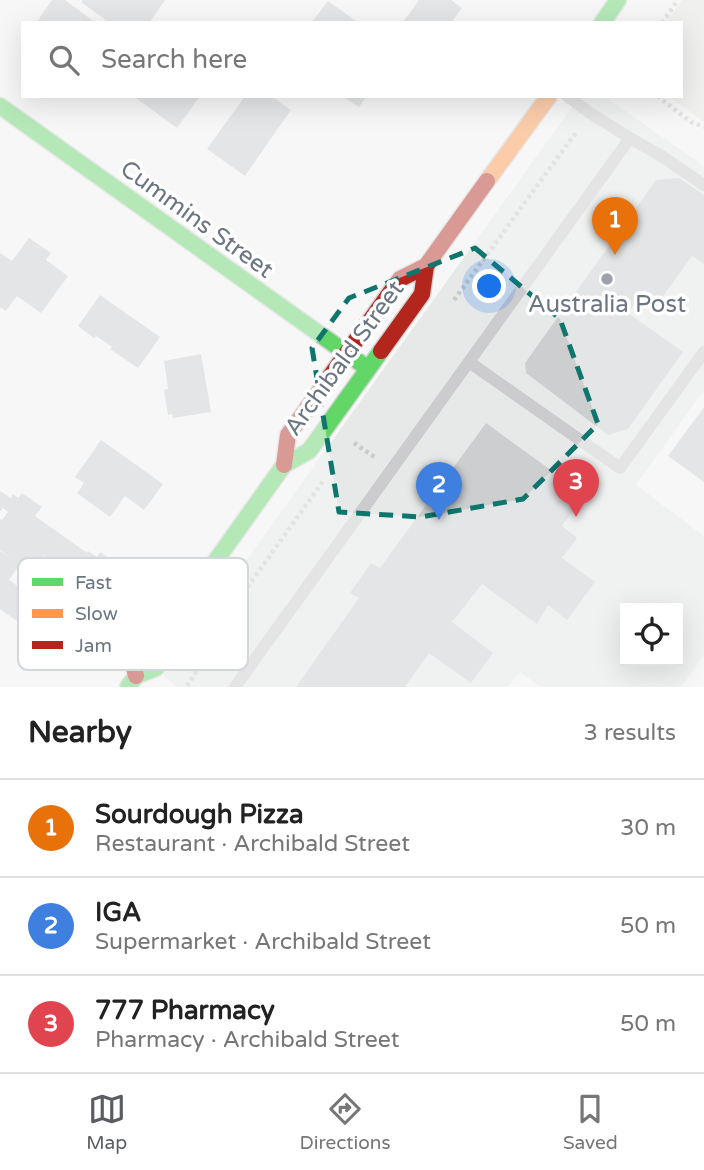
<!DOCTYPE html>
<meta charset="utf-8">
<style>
body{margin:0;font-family:"Varela Round",sans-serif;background:#f2f2f2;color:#222}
.controls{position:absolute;right:21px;bottom:21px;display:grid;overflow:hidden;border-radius:0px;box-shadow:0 7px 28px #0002}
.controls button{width:63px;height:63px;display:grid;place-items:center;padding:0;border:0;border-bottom:2px solid #e0e0e0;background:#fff;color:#222;font:35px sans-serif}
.you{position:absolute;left:490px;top:287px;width:24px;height:24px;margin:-18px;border:5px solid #fff;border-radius:50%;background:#1a73e8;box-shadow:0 0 0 10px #1a73e833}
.badge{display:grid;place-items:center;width:46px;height:46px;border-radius:50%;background:#595c60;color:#fff;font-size:23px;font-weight:700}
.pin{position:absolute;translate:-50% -58px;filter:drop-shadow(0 2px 4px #0008)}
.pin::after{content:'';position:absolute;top:37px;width:24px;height:21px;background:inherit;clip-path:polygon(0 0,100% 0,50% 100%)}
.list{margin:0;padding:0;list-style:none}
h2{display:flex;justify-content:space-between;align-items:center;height:91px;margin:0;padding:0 28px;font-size:30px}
h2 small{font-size:23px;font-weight:400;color:#767676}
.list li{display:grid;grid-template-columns:46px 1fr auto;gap:21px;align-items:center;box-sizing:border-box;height:98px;padding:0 28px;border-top:2px solid #e0e0e0}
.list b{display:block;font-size:26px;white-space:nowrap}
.list p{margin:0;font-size:23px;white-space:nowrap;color:#767676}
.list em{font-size:23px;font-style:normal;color:#767676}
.icon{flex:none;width:38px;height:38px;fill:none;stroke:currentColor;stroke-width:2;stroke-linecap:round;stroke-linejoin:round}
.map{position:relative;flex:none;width:704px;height:687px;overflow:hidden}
.search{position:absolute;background:#fff;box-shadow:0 7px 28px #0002;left:21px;right:21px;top:21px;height:77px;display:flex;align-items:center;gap:18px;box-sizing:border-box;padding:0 24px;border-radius:0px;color:#767676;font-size:26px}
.sheet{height:385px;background:#fff}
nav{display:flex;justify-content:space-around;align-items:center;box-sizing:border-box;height:98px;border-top:2px solid #e0e0e0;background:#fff;font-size:19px;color:#767676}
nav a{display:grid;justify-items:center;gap:4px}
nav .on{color:#595c60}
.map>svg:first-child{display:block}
</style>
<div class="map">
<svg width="704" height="687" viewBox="0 0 704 687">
<rect width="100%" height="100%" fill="#f7f7f7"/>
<path fill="#e7e9e9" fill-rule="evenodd" d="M 580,96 L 604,96 L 704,166 L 704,390 L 636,485 L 704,536 L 704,655 L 681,687 L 540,687 L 520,672 L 508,687 L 178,687 L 163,676 ZM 625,608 L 678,608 L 678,661 L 625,661 Z"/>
<path fill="#e6e9e5" d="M 682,0 L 704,0 L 704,122 L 668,96 L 681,96 L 681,23 L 666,23 Z"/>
<path fill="#cdced0" d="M 52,0 L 65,0 L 96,23 L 36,23 Z
M 83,0 L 165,0 L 149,23 L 110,23 L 81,2 Z
M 419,0 L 451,0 L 462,8 L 451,23 L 407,23 L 404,21 Z
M 328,1 L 359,23 L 311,23 Z
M 133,96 L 200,96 L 177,128 Z
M 245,96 L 271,96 L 291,110 L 245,176 L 207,149 Z
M 342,96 L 367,96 L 359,107 Z
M 679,178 L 704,195 L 704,264 L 692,256 L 661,299 L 645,290 L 628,313 L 683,352 L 628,429 L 608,435 L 526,373 L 525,363 L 656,180 Z
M 29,238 L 51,253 L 46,260 L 68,276 L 41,313 L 17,296 L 6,311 L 0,307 L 0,253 L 12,261 Z
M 100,295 L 160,337 L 138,368 L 110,349 L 112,347 L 96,336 L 94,338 L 78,326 Z
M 201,354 L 211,412 L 173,418 L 172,414 L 168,415 L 164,390 L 168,389 L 164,361 Z
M 704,407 L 704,482 L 668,456 Z
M 486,423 L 585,495 L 562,526 L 577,538 L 562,558 L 595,582 L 567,620 L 548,605 L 537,624 L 482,584 L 452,622 L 493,653 L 471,683 L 429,653 L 405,687 L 296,687 L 359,598 L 350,593 L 371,563 L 380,568 Z
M 101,440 L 163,484 L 144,510 L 125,496 L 110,517 L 77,493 L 84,483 L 75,477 Z
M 0,491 L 11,498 L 13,494 L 18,498 L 22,493 L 42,507 L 35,516 L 87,553 L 88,551 L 97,557 L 100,552 L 116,563 L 113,566 L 124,574 L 96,613 L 86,607 L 84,610 L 75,604 L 78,601 L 41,574 L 50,561 L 43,556 L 34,567 L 26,561 L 22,566 L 20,564 L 9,580 L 27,593 L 33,585 L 38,589 L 43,581 L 68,600 L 65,605 L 81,617 L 68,636 L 75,641 L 67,651 L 65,649 L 57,659 L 53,656 L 51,658 L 36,647 L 37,645 L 27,638 L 32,632 L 0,609 L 0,551 L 12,559 L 0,550 L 0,519 L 2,520 L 8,512 L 3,508 L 0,512 Z"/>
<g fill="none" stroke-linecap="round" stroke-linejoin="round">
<g stroke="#d3d4d5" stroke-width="19">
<path id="fast" d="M 602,23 L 618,0
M 0,106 L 363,365
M 128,687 L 136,676 L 156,668 L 186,627 L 185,604 L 284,465 L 309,451 L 381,351"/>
</g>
<g stroke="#d3d4d5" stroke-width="19">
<path id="slow" d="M 487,181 L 549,96"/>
</g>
<g stroke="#d3d4d5" stroke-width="19">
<path id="jam" d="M 381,351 L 422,294 L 426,266
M 284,465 L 288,435 L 400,279 L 426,266 L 487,181
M 136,676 L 131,654 L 164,607 L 185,604"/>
</g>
<path stroke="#cacacb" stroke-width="4.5" stroke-dasharray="3.5 3.5" stroke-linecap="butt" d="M 662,23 L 678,0
M 657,96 L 691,122 L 704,127
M 454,300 L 577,131
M 354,443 L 376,458
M 219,627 L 324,480
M 187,686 L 195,674 L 197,668"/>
<path stroke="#ccccce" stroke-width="12" d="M 630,138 L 663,157 L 704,185
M 469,362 L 620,468 L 704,352
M 235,687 L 630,138 L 590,113 L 567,96"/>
<use href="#fast" stroke="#63d668" stroke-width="16"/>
<use href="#slow" stroke="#ff974d" stroke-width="16"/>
<use href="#jam" stroke="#b3261e" stroke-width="16"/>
</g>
<path d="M0 0H704V687H0ZM 475,248 L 560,319 L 598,424 L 523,499 L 421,517 L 339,512 L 312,348 L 349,298 Z" fill="#f7f7f7" fill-opacity=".55" fill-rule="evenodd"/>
<path fill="none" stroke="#0f766e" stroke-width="5" stroke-dasharray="14 9" stroke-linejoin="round" d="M 475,248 L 560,319 L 598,424 L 523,499 L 421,517 L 339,512 L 312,348 L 349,298 Z"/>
<circle fill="#9ca2ac" stroke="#fff" stroke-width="2.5" cx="607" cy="279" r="7"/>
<g text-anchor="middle" stroke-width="7" stroke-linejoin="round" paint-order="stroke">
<g font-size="24" fill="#6b7583" stroke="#fff">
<text transform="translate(197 219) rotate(36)" y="8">Cummins Street</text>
<text transform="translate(344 358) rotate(-54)" y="8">Archibald Street</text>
</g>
<g font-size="24" fill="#6b7583" stroke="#fff">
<text x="607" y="312">Australia Post</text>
</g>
</g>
<rect x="18" y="558" width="230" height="112" rx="10" fill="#fff" stroke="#d3d6da" stroke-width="2"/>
<rect x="32" y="578" width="31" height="8" fill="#63d668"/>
<rect x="32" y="609" width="31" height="9" fill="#ff974d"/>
<rect x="32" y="641" width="31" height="8" fill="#b3261e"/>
<g font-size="19" fill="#6b7583">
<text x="75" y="589">Fast</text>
<text x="75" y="620">Slow</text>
<text x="75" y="652">Jam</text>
</g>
</svg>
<div class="controls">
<button><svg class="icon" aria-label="locate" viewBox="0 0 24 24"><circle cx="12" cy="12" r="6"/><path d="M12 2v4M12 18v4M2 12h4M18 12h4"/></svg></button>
</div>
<div class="you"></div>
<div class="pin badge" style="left:615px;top:255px;background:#e8710a">1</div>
<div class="pin badge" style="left:439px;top:520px;background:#3f7fe0">2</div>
<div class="pin badge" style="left:576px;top:517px;background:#e0444e">3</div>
<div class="search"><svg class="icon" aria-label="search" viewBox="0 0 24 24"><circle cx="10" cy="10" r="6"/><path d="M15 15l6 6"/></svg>Search here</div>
</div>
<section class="sheet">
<h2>Nearby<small>3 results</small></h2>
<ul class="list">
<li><span class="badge" style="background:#e8710a">1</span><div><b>Sourdough Pizza</b><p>Restaurant · Archibald Street</p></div><em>30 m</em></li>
<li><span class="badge" style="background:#3f7fe0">2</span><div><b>IGA</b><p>Supermarket · Archibald Street</p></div><em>50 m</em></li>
<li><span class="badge" style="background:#e0444e">3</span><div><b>777 Pharmacy</b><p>Pharmacy · Archibald Street</p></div><em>50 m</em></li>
</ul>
</section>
<nav>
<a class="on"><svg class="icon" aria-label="map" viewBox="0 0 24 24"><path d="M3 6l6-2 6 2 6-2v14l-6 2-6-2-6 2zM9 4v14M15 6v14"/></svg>Map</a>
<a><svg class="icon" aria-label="directions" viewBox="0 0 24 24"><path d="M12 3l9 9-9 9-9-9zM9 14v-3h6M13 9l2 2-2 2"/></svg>Directions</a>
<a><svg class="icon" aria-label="saved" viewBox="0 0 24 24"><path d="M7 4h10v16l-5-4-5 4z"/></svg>Saved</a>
</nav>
